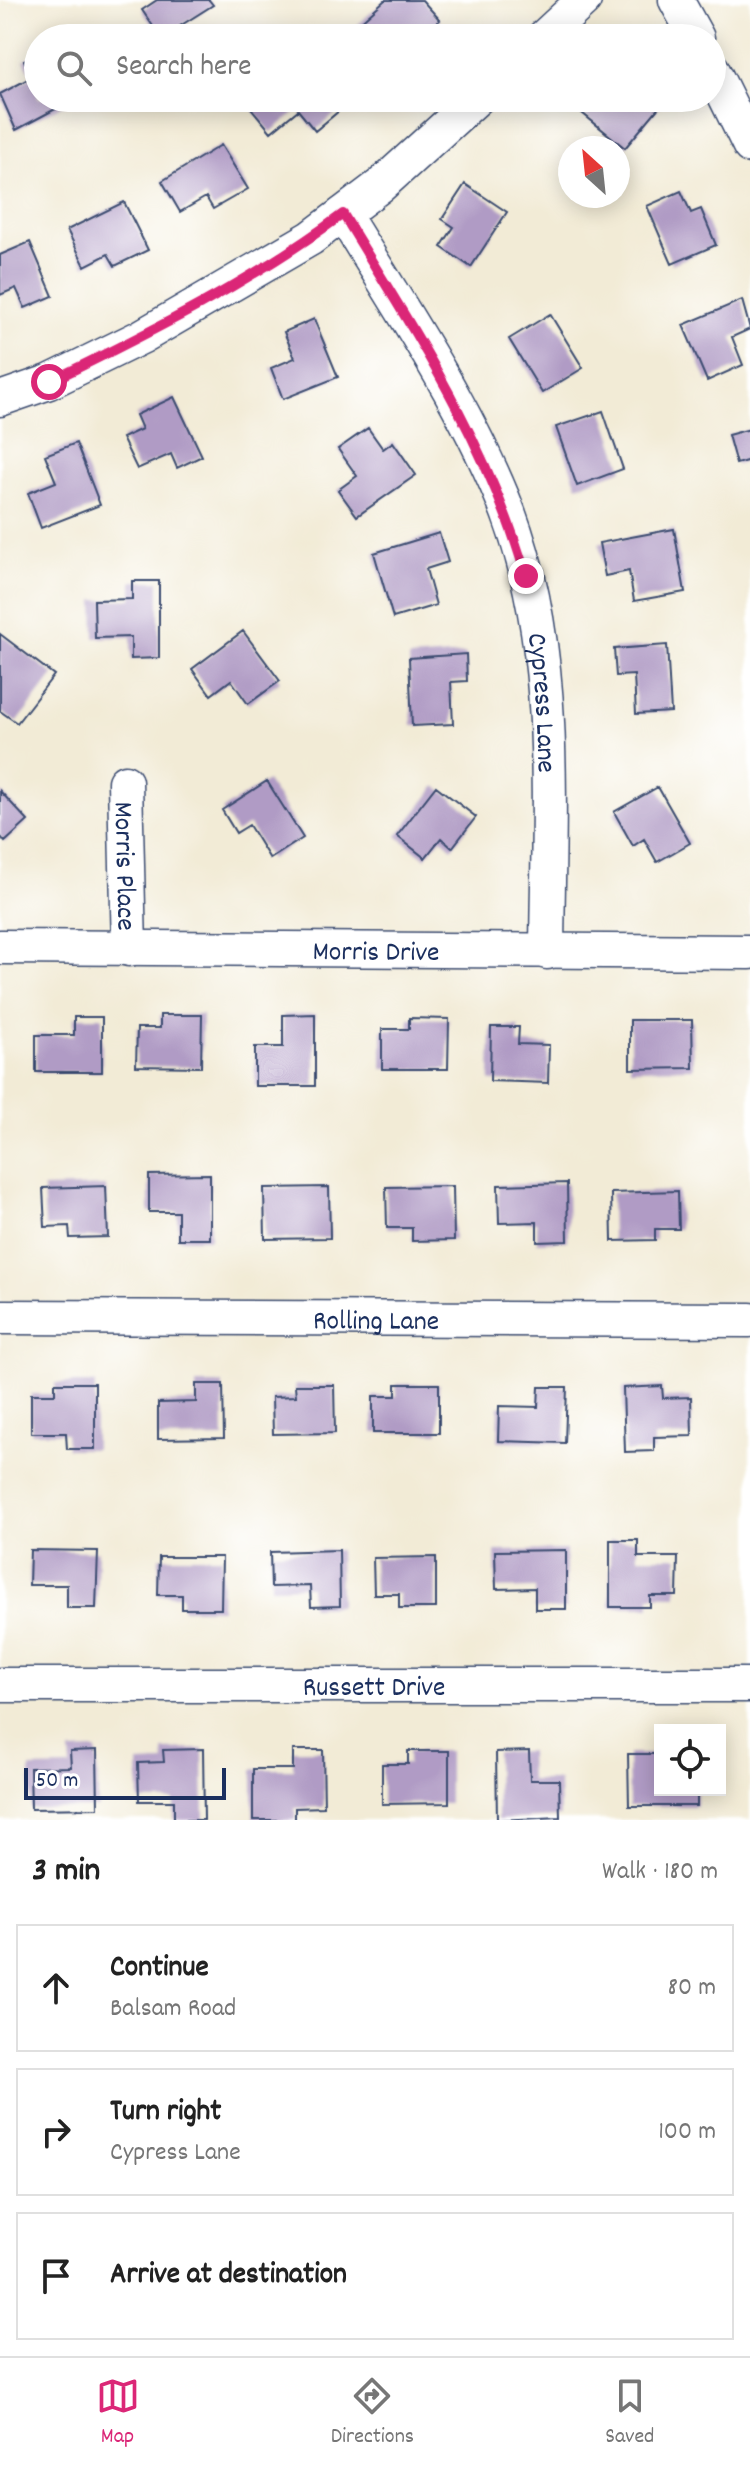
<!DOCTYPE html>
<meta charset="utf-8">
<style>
body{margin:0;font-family:Dekko,sans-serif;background:#f2f2f2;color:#222}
.controls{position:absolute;right:24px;bottom:24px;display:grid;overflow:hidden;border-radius:0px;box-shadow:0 4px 20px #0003}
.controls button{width:72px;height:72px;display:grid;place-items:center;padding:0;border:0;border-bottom:2px solid #e0e0e0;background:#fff;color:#222;font:40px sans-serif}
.compass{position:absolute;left:558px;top:136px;width:72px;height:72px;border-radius:50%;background:#fff;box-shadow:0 4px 20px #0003;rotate:333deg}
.scale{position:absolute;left:24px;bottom:20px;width:202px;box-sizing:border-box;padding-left:8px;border:4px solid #1b2f5e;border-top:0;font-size:22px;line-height:28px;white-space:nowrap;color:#1b2f5e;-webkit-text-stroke:6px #fff;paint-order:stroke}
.stop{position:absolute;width:24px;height:24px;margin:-18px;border:6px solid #db2777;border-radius:50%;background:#fff}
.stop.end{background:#db2777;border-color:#fff;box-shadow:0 2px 8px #0008}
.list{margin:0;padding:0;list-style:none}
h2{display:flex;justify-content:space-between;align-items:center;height:104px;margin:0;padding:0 32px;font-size:34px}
h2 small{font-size:26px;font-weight:400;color:#767676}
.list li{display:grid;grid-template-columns:52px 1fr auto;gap:24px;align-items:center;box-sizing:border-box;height:128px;margin:0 16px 16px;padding:0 16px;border:2px solid #e0e0e0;border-radius:0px}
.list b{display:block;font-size:30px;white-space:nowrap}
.list p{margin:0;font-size:26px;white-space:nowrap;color:#767676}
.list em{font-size:26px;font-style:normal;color:#767676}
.icon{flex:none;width:44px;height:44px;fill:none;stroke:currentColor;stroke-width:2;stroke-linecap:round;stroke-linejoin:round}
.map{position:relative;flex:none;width:750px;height:1820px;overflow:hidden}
.search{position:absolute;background:#fff;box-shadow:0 4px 20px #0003;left:24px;right:24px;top:24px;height:88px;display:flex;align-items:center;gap:20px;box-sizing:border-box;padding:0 28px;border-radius:44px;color:#767676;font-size:30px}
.sheet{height:536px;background:#fff}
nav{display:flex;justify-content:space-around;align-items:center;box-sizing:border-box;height:112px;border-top:2px solid #e0e0e0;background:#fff;font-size:22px;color:#767676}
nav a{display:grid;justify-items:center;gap:4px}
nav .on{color:#db2777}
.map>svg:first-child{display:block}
</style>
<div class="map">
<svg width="750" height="1820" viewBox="0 0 750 1820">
<rect width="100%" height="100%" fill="#fff"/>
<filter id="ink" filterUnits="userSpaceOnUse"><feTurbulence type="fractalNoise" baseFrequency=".0125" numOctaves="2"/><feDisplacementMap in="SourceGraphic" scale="16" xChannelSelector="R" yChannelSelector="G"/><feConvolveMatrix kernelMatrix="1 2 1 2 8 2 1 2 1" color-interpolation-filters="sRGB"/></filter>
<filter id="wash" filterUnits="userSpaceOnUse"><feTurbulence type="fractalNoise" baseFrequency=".006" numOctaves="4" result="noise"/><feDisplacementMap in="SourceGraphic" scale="32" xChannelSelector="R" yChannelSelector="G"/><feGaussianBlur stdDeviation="1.8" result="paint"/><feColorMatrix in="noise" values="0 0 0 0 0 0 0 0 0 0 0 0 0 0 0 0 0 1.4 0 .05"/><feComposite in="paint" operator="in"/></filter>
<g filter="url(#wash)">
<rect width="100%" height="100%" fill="#f2ebd6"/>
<g id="blocks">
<path fill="#b09bc5" d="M 157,0 L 209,0 L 213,5 L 161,38 L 142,10 Z
M 385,0 L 422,0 L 440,20 L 420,38 L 369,38 L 357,25 Z
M 38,53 L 38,98 L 76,98 L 16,130 L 0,94 L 32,77 L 24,60 Z
M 251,98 L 330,98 L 340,110 L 315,131 L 298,110 L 271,132 L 246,102 Z
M 576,98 L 652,98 L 661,105 L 625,148 L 571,104 Z
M 221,145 L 248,189 L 213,209 L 206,197 L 180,212 L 162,181 Z
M 465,184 L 507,212 L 471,267 L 441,247 L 454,227 L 442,219 Z
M 681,191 L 691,213 L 701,209 L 716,245 L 672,264 L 647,206 Z
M 124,202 L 148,250 L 115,266 L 108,254 L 85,266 L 67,230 Z
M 30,242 L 53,296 L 25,308 L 16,288 L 0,295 L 0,255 Z
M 742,300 L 750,329 L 732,337 L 743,365 L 707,381 L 683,325 Z
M 550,314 L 583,368 L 542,393 L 509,339 Z
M 314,319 L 338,377 L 283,399 L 271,368 L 295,358 L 284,332 Z
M 174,397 L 202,456 L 177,468 L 171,454 L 137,469 L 122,438 L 142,429 L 136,415 Z
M 603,411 L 623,469 L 577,486 L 556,427 Z
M 368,428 L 383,449 L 393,442 L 416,475 L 357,516 L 338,490 L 357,476 L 338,449 Z
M 750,429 L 750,460 L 736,464 L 728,435 Z
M 76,443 L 100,505 L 41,528 L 28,493 L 56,482 L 45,455 Z
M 674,529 L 685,592 L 634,601 L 629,571 L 605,576 L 599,543 Z
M 439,533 L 448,562 L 426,569 L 436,605 L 393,618 L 374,553 Z
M 132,581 L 159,581 L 159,658 L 131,659 L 131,637 L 95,638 L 94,600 L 132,599 Z
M 243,631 L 280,681 L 248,704 L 231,680 L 211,695 L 192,669 Z
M 0,634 L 54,675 L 17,723 L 0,711 Z
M 667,645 L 671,712 L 636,714 L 634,675 L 616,676 L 614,649 Z
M 466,654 L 467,681 L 451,682 L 453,724 L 412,726 L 409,658 Z
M 267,781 L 303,838 L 270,859 L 249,825 L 236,833 L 222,810 Z
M 436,786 L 476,817 L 452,848 L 441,838 L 425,858 L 397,836 Z
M 658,787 L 690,843 L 657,862 L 644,839 L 633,846 L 614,812 Z
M 0,791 L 28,821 L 5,842 L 0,836 Z
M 315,1014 L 315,1086 L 255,1086 L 255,1047 L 283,1047 L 283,1015 Z
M 160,1015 L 202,1015 L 201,1067 L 136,1066 L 137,1028 L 160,1028 Z
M 74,1017 L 102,1017 L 102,1072 L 36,1072 L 36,1035 L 74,1035 Z
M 409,1018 L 449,1019 L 448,1069 L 382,1069 L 382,1029 L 409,1029 Z
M 630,1020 L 692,1020 L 693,1068 L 630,1069 Z
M 491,1027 L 519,1027 L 518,1044 L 549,1045 L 548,1083 L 490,1081 Z
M 210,1174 L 210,1239 L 178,1239 L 178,1212 L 149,1212 L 149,1175 Z
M 567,1183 L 568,1241 L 537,1242 L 537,1222 L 499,1223 L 498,1185 Z
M 106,1186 L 108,1237 L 70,1238 L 69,1226 L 45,1227 L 43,1188 Z
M 453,1186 L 454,1240 L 412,1241 L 412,1228 L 387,1228 L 386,1187 Z
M 329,1187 L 330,1238 L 265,1239 L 264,1188 Z
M 678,1191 L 679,1229 L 655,1229 L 655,1240 L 612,1241 L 611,1193 Z
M 55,1383 L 95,1383 L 95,1449 L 67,1449 L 66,1433 L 31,1433 L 31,1394 L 55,1394 Z
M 196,1384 L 223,1384 L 224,1438 L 158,1439 L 158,1403 L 196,1402 Z
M 396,1384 L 439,1384 L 439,1433 L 373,1433 L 373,1396 L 396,1396 Z
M 295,1385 L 334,1385 L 335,1433 L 273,1434 L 272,1397 L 296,1396 Z
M 662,1386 L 663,1398 L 691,1397 L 692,1436 L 654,1437 L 654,1451 L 625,1452 L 623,1388 Z
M 539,1387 L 567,1387 L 565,1443 L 498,1441 L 499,1406 L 538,1407 Z
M 610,1540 L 638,1540 L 638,1557 L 678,1557 L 677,1596 L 650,1596 L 650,1607 L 610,1607 Z
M 30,1550 L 98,1551 L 96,1608 L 67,1608 L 67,1585 L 29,1585 Z
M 339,1550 L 340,1606 L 311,1607 L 310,1586 L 271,1587 L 270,1552 Z
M 566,1550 L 566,1609 L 535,1609 L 535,1588 L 496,1589 L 495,1551 Z
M 159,1557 L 222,1557 L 221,1609 L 182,1609 L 182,1595 L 158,1595 Z
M 436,1557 L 436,1608 L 399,1608 L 399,1594 L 374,1594 L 373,1558 Z
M 203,1749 L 204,1820 L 174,1820 L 174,1801 L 139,1801 L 138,1763 L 164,1762 L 163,1750 Z
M 97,1750 L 98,1808 L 31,1809 L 30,1768 L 71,1767 L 70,1751 Z
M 293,1750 L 323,1750 L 324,1807 L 295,1808 L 295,1820 L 253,1820 L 253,1769 L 293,1769 Z
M 408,1751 L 449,1751 L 449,1803 L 382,1804 L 382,1764 L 408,1764 Z
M 529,1751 L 530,1780 L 559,1780 L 560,1817 L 497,1820 L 496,1752 Z
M 628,1754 L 660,1754 L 660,1790 L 697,1790 L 697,1806 L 629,1806 Z"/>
</g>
</g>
<g filter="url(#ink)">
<use href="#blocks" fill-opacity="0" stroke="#3b4b70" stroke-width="2"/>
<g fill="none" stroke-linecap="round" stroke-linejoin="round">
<g stroke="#3b4b70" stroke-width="37">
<g id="minor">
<path d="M 676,0 L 697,38"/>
<path d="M 543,38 L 584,0"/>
<path d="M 712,69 L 750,146"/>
<path id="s1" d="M 343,214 C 401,310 467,406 508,512 C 560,650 548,807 547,952"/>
<path d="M 0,399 L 49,382 L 141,337 L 311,238 L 381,185 L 477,98"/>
<path id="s2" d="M 125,782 L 129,949"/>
<path id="s3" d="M 0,947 L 750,952"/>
<path id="s4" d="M 0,1317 L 750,1320"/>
<path id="s5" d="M 0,1685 L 750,1685"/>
</g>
</g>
<use href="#minor" stroke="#fff" stroke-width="34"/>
</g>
</g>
<g fill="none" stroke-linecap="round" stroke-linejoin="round" filter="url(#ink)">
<path stroke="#db2777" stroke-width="10" d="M 49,382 C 149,333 253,281 343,214 C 415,333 487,441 526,576"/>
</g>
<g text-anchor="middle" stroke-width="7" stroke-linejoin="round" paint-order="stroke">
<g font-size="28" fill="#1b2f5e" stroke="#fff">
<text dy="10" stroke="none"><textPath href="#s1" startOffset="536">Cypress Lane</textPath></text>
<text dy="10" stroke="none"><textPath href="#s2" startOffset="84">Morris Place</textPath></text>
<text dy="10" stroke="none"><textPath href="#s3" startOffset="376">Morris Drive</textPath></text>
<text dy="10" stroke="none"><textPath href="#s4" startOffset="376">Rolling Lane</textPath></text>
<text dy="10" stroke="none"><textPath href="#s5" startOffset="374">Russett Drive</textPath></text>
</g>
</g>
</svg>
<div class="controls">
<button><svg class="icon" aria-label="locate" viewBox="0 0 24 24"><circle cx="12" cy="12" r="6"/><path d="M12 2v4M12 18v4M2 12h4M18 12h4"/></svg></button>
</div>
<svg class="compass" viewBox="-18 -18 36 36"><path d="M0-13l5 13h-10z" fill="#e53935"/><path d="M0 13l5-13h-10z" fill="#767676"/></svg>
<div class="scale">50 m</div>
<div class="stop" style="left:49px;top:382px"></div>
<div class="stop end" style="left:526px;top:576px"></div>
<div class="search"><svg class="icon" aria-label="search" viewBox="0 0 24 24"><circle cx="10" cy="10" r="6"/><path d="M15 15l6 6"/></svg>Search here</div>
</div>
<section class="sheet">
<h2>3 min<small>Walk · 180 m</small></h2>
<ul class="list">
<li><svg class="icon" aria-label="ahead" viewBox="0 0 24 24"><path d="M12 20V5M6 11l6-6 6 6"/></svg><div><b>Continue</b><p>Balsam Road</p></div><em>80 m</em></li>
<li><svg class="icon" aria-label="right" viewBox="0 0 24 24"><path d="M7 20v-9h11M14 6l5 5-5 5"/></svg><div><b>Turn right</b><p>Cypress Lane</p></div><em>100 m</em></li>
<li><svg class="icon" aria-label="arrive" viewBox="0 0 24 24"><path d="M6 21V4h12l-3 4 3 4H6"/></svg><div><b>Arrive at destination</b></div></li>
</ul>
</section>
<nav>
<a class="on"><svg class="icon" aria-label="map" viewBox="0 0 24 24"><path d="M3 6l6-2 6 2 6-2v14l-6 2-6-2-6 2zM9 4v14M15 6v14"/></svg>Map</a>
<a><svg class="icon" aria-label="directions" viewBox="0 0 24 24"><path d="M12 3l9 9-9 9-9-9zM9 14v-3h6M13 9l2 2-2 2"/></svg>Directions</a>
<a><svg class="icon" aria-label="saved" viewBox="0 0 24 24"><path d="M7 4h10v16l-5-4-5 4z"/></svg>Saved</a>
</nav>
